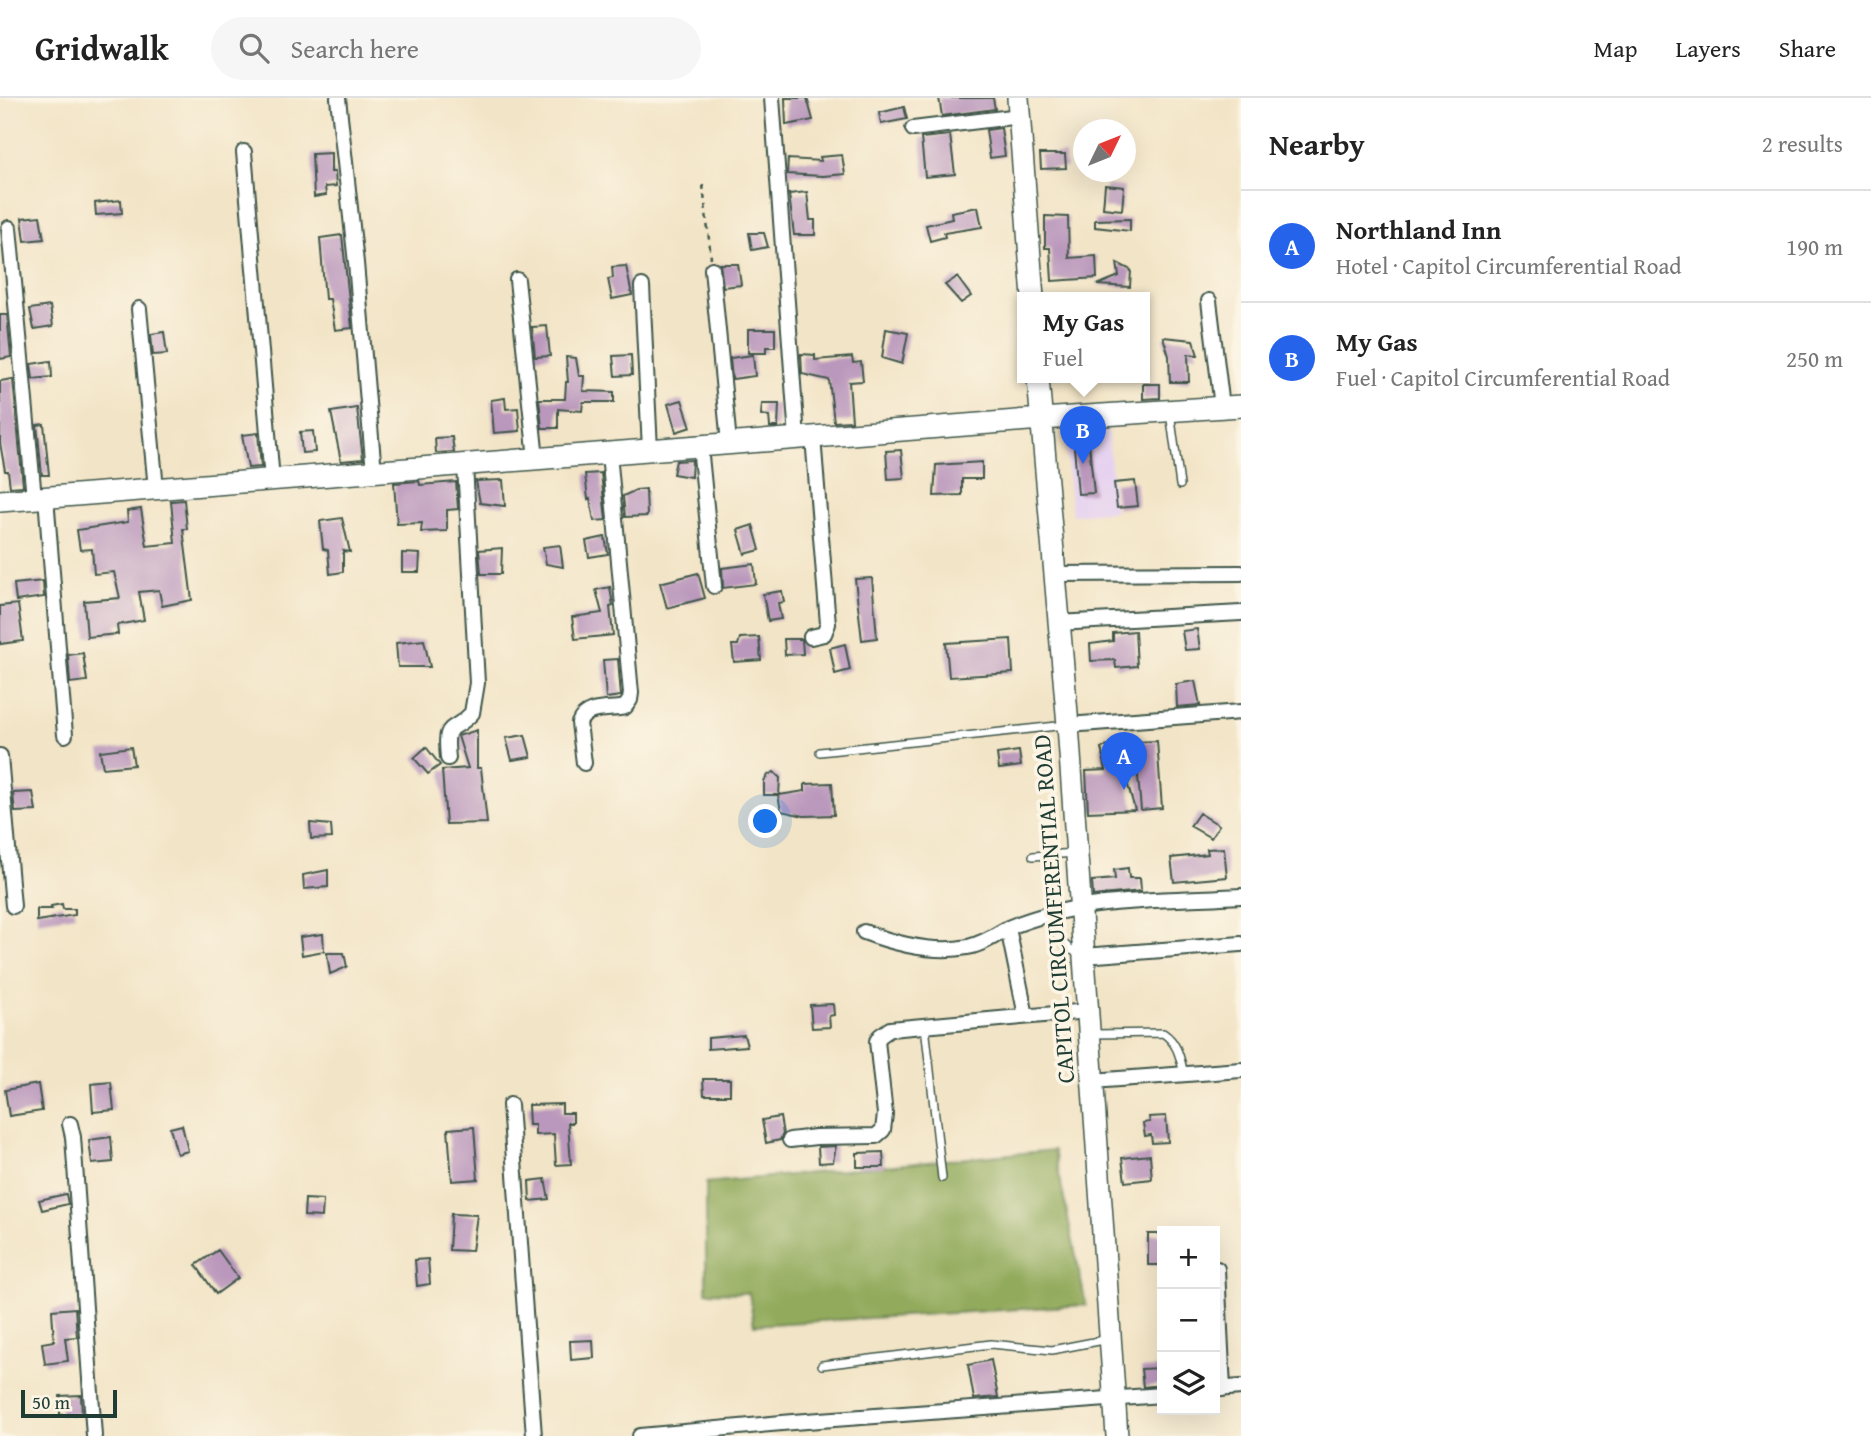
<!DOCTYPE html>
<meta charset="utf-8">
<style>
body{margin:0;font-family:"Gentium Book Plus",serif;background:#f6f6f6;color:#222}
.controls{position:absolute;right:21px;bottom:21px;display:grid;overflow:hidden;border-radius:0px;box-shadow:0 7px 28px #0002}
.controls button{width:63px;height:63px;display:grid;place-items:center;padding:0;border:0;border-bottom:2px solid #e0e0e0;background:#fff;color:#222;font:35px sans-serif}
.compass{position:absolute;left:1073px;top:21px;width:63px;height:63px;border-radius:50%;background:#fff;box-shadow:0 7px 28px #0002;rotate:47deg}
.scale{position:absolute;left:21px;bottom:18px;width:96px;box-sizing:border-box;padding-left:7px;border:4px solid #1f3d34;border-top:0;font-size:19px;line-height:24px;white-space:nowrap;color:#1f3d34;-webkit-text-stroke:5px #fcf5e5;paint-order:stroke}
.you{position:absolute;left:766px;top:724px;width:24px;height:24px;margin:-18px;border:5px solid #fff;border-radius:50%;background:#1a73e8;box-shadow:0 0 0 10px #1a73e833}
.badge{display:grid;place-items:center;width:46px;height:46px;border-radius:50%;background:#2563eb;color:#fff;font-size:23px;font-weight:700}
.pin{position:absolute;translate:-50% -58px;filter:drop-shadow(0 2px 4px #0008)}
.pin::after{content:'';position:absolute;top:37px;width:24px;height:21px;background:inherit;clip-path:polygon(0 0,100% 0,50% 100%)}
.popup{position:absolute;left:1017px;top:194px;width:133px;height:91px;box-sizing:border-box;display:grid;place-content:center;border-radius:0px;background:#fff;filter:drop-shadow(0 2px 5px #0005);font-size:23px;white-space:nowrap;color:#767676}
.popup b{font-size:26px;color:#222}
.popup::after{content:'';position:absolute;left:50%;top:100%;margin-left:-14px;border:14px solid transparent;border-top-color:#fff}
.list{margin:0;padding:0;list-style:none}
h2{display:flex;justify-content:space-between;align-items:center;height:91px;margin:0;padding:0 28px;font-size:30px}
h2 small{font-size:23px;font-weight:400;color:#767676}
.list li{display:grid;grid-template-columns:46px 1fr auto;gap:21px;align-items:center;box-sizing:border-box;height:112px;padding:0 28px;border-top:2px solid #e0e0e0}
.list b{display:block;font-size:26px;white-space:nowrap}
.list p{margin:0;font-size:23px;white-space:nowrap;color:#767676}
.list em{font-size:23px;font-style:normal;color:#767676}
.icon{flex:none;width:38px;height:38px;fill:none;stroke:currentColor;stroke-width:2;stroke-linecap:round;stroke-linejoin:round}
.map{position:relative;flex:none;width:1241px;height:1338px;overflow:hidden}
header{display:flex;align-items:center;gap:42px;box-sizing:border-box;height:98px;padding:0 35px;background:#fff;border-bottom:2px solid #e0e0e0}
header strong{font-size:33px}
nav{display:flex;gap:38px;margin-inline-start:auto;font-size:24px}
.search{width:490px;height:63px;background:#f6f6f6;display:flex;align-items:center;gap:18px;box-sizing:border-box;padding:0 24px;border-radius:38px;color:#767676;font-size:26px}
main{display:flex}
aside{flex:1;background:#fff}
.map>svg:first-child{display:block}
</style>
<header>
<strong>Gridwalk</strong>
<div class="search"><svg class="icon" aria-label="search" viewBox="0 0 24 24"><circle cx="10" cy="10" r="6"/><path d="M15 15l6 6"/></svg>Search here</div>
<nav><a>Map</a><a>Layers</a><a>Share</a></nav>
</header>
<main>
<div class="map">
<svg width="1241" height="1338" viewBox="0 0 1241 1338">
<rect width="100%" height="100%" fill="#fcf5e5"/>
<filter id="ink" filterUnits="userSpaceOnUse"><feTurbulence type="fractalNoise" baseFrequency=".0143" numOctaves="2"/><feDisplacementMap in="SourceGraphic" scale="14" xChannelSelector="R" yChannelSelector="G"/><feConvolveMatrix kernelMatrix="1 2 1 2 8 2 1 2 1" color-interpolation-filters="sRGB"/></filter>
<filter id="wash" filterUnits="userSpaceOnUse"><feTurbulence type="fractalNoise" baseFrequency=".00686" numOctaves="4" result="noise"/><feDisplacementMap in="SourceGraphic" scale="28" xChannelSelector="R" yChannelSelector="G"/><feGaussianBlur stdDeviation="1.57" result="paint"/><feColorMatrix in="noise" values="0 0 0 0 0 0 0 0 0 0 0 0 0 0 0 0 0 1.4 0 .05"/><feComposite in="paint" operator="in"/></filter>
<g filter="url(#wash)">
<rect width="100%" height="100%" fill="#f2e4c6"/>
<path fill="#e6d2f0" d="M 1107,326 L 1115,413 L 1072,417 L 1064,330 Z"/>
<path fill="#92aa5c" stroke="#587448" stroke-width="2" d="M 1054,1052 L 1086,1207 L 754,1227 L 749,1195 L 706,1194 L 706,1085 Z"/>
<g id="blocks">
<path fill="#ba97bc" d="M 785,0 L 807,0 L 813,22 L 786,27 Z
M 939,0 L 993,0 L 995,11 L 942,18 Z
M 904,9 L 907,21 L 881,26 L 879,15 Z
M 1001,30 L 1005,58 L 990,60 L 986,32 Z
M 950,37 L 955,76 L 925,79 L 921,40 Z
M 331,55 L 331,74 L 335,74 L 336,88 L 325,89 L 326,97 L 314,99 L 312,56 Z
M 1040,56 L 1065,56 L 1066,70 L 1041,71 Z
M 842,57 L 845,76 L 823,78 L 787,76 L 788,61 L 821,63 L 820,59 Z
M 1105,87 L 1124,89 L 1122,112 L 1103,110 Z
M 807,94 L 810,122 L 815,122 L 815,137 L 794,137 L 789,96 Z
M 121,102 L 122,115 L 96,117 L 95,105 Z
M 978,109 L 982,129 L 944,135 L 945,139 L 930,143 L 926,127 L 952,121 L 951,114 Z
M 40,118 L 44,141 L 25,143 L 22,120 Z
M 1045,118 L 1068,119 L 1069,160 L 1096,158 L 1097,180 L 1052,183 L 1050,150 L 1045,150 Z
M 1130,121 L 1130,133 L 1095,129 L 1095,122 Z
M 749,135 L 764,135 L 768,149 L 752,152 Z
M 342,137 L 352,230 L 335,232 L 330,201 L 325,201 L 320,140 Z
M 1117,165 L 1131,172 L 1130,189 L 1097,187 L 1119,178 Z
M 720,166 L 738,166 L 741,187 L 723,189 Z
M 626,168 L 632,197 L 612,201 L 608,181 L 613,180 L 612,169 Z
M 957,179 L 971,198 L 961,205 L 945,187 Z
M 50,208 L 53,228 L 34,231 L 30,211 Z
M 0,217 L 7,217 L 11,259 L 0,261 Z
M 547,228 L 550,258 L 535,259 L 532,229 Z
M 748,231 L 775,231 L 775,249 L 766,249 L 766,255 L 748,255 Z
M 886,231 L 908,235 L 902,266 L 882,260 Z
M 164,234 L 167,256 L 153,257 L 151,236 Z
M 1163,239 L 1193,242 L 1198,257 L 1188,256 L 1189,284 L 1170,284 L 1169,258 Z
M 801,256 L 815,257 L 815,262 L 852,259 L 853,265 L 861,264 L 863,283 L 849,284 L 852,323 L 834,324 L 829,282 L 802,276 Z
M 631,257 L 632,277 L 615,278 L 613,258 Z
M 753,257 L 755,278 L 732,281 L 730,260 Z
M 566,259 L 576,260 L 579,278 L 584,278 L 583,293 L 614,294 L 614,304 L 583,304 L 582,313 L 558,311 L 558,330 L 542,330 L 539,301 L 565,301 L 566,284 L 568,284 Z
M 51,263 L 52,279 L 33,281 L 31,266 Z
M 13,281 L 23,388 L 10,389 L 8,373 L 5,373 L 0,345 L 0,283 Z
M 1143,286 L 1160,286 L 1160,300 L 1143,301 Z
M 505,300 L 506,311 L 518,310 L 520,333 L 494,335 L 491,302 Z
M 682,302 L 691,329 L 676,334 L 668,306 Z
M 762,306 L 779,306 L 778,329 L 770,329 L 769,318 L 761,317 Z
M 357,310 L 363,361 L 341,363 L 331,314 Z
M 44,326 L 49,377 L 42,377 L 37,327 Z
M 313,333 L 315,354 L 302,355 L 300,334 Z
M 258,335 L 261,369 L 248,370 L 242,337 Z
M 1088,336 L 1094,395 L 1078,396 L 1073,337 Z
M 452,339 L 454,354 L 436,355 L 435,340 Z
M 901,352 L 904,380 L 888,381 L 886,353 Z
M 692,362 L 691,379 L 673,376 L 676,363 Z
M 982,364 L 982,381 L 962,381 L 962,397 L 934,398 L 936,367 Z
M 601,375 L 606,422 L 594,423 L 590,400 L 588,401 L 585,376 Z
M 503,382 L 505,408 L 480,405 L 476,383 Z
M 419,383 L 420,387 L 456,384 L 458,411 L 447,412 L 447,433 L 421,434 L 422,425 L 397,426 L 394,385 Z
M 1135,383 L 1138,408 L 1117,410 L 1114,385 Z
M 646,391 L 647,418 L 625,419 L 623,398 L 636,392 Z
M 184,402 L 187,431 L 183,431 L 192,502 L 162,508 L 159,492 L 139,494 L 144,522 L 117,527 L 118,536 L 87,539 L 84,503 L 120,500 L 114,474 L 94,476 L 92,451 L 80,452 L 77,432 L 128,424 L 127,413 L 141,411 L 147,448 L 175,445 L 171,403 Z
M 342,420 L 350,454 L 343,453 L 343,474 L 330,476 L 328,452 L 323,451 L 320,423 Z
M 753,427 L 760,452 L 745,456 L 738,432 Z
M 605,439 L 608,456 L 589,459 L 586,443 Z
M 560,447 L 563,469 L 546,466 L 543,449 Z
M 502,450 L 501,476 L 481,476 L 479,452 Z
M 402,455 L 420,456 L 419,474 L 402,474 Z
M 754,466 L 756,486 L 723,490 L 722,470 Z
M 698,475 L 705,500 L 667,510 L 660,485 Z
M 872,480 L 877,540 L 862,542 L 855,481 Z
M 43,483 L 44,499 L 16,503 L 14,486 Z
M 610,489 L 613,508 L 610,509 L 613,537 L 575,541 L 572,519 L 602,515 L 596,492 Z
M 782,493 L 784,504 L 778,505 L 781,521 L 768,523 L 763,496 Z
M 18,506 L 23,543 L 0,546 L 0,508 Z
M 1197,531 L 1200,551 L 1185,552 L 1182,533 Z
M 1135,533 L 1137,568 L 1116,570 L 1115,562 L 1091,563 L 1090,546 L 1113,543 L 1113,535 Z
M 759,539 L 761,562 L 734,564 L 732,547 L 738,547 L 740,540 Z
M 784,541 L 802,541 L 803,556 L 785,557 Z
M 1011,541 L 1013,575 L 949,579 L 946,545 Z
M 424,542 L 430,569 L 398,569 L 396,545 Z
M 845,546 L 850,572 L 835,576 L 830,550 Z
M 83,555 L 87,583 L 70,585 L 68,557 Z
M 618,561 L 621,598 L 606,600 L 603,562 Z
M 1195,583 L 1200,607 L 1177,609 L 1176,586 Z
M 477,632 L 477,670 L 481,670 L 487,725 L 446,726 L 442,672 L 468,670 L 458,638 Z
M 525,637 L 531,659 L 512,662 L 506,640 Z
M 1157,643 L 1162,710 L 1141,712 L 1135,644 Z
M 1116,646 L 1135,712 L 1088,714 L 1086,673 L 1106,672 L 1101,650 Z
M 131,649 L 134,667 L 103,670 L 100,653 Z
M 426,649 L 440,667 L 428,676 L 414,660 Z
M 1019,653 L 1021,668 L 999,671 L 997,656 Z
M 774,674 L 780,680 L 779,697 L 805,693 L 805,686 L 832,685 L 834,717 L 804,718 L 781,713 L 778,697 L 764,697 L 764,683 L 768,677 Z
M 33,694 L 36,713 L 15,714 L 13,695 Z
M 1199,715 L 1219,727 L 1211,740 L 1190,728 Z
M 310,725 L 331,727 L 332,740 L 311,741 Z
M 1224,750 L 1227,779 L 1174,784 L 1171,760 L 1208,756 L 1207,751 Z
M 1128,770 L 1129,780 L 1140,780 L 1141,793 L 1093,798 L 1092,783 L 1115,781 L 1114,772 Z
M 328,772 L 328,789 L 304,791 L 303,777 Z
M 62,806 L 63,811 L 75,811 L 75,817 L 37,823 L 37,811 L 52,811 L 51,808 Z
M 323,836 L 324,853 L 302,857 L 300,839 Z
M 327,855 L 344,855 L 347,869 L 330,876 Z
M 833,906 L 834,917 L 829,918 L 830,929 L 812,930 L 810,907 Z
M 744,937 L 747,948 L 708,951 L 708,940 Z
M 703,981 L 730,981 L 730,997 L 704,997 Z
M 111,984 L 114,1012 L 93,1014 L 91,986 Z
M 38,986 L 42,1013 L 9,1018 L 5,992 Z
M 562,1006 L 562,1015 L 573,1015 L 573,1025 L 568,1025 L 571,1066 L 556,1067 L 554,1036 L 535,1037 L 535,1027 L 529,1027 L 528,1007 Z
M 1166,1018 L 1168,1044 L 1152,1045 L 1151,1037 L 1145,1038 L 1143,1025 L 1150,1024 L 1149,1019 Z
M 780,1019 L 783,1036 L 780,1042 L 766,1045 L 762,1022 Z
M 182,1027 L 188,1053 L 177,1056 L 170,1030 Z
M 474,1029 L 478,1081 L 452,1083 L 448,1031 Z
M 111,1039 L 113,1064 L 92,1066 L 89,1042 Z
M 836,1048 L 833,1064 L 819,1065 L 818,1049 Z
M 883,1054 L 884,1069 L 857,1069 L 857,1055 Z
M 1150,1057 L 1152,1081 L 1125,1084 L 1122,1060 Z
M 545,1081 L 549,1101 L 530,1103 L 529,1083 Z
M 66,1096 L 68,1106 L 42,1112 L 39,1102 Z
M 305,1101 L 323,1102 L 322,1119 L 304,1118 Z
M 451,1116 L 477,1117 L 472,1153 L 449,1152 Z
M 1148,1136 L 1162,1136 L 1162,1167 L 1148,1167 Z
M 218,1152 L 238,1180 L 216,1196 L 196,1167 Z
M 428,1161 L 430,1186 L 417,1188 L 415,1162 Z
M 75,1210 L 77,1239 L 65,1240 L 68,1263 L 45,1266 L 42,1245 L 54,1243 L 52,1212 Z
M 593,1242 L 594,1260 L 571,1262 L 570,1243 Z
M 991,1262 L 998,1299 L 974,1301 L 968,1267 Z
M 1159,1270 L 1161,1287 L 1143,1289 L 1141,1271 Z
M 81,1297 L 82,1316 L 60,1317 L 60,1298 Z"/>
</g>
</g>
<g filter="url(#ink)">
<use href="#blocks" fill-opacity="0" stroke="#3f564a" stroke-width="2"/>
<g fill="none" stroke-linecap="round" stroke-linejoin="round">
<g stroke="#3f564a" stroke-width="10">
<path id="lane" d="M 1170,314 L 1180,387
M 820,654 L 1066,627
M 1033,758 L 1075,755
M 1049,817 C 1055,837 1061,848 1081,857
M 925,928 L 942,1080
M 1094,936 L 1163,935 C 1178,945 1180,960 1184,976
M 822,1267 L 991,1246 L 1052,1252 L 1109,1241"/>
</g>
<g stroke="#3f564a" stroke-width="18">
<path id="street" d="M 338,0 L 356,165 L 374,374
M 772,0 L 797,340
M 913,31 L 1020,18
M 244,54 L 272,382
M 9,130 L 34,400
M 712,171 L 729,345
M 517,182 L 536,361
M 642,188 L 650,352
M 1209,203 L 1222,309
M 139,211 L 156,391
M 700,348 L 714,488
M 46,399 L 65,637
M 1053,476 L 1241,475
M 1057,525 L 1241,515
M 811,539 L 824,536 L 828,526 L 813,339
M 1068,627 L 1241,614
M 0,658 L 13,808
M 448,660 C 444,621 452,637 472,615 L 477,585 L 465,367
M 584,665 L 579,625 C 586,607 609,613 625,609 L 630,602 L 631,595 L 609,355
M 1008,830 C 1081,799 1164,803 1241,798
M 864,834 C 896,846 934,856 968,849 C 983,846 996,837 1008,830 L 1026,918
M 1084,858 L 1241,846
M 1092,983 L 1241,972
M 510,1007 L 534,1338
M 70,1026 L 73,1039 L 94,1338
M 790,1042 L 816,1039 L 876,1038 L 883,1032 L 885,1016 L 877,943 L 880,938 L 890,931 L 1088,913
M 1217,1171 L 1223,1291
M 1216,1291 L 1241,1289
M 640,1338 L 793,1324 L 1162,1297"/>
</g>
<g stroke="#3f564a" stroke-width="24">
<path id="secondary" d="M 1018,0 L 1033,200
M 1038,280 L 1068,627 L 1117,1338
M 0,403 L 1041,321 L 1241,308"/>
</g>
<path stroke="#3f564a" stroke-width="2.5" stroke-dasharray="5 5" stroke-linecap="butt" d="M 703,87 L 711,160"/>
<use href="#lane" stroke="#fff" stroke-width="7"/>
<use href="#street" stroke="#fff" stroke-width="14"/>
<use href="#secondary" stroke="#fff" stroke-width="21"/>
</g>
</g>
<g text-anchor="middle" stroke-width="7" stroke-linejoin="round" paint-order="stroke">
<g font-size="24" fill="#1f3d34" stroke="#fcf5e5">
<text transform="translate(1054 811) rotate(-94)" y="8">CAPITOL CIRCUMFERENTIAL ROAD</text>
</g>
</g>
</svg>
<div class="controls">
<button>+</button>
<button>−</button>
<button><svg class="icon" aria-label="layers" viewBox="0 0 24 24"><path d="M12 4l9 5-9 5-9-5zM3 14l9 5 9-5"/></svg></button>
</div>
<svg class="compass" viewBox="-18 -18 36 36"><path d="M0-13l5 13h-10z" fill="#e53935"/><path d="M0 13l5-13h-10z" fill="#767676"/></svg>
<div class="scale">50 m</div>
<div class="you"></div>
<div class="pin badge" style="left:1124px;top:692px">A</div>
<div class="pin badge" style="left:1083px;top:366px">B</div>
<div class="popup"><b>My Gas</b>Fuel</div>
</div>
<aside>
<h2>Nearby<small>2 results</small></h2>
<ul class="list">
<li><span class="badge">A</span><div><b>Northland Inn</b><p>Hotel · Capitol Circumferential Road</p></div><em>190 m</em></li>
<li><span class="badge">B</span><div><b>My Gas</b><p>Fuel · Capitol Circumferential Road</p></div><em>250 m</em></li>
</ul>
</aside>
</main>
